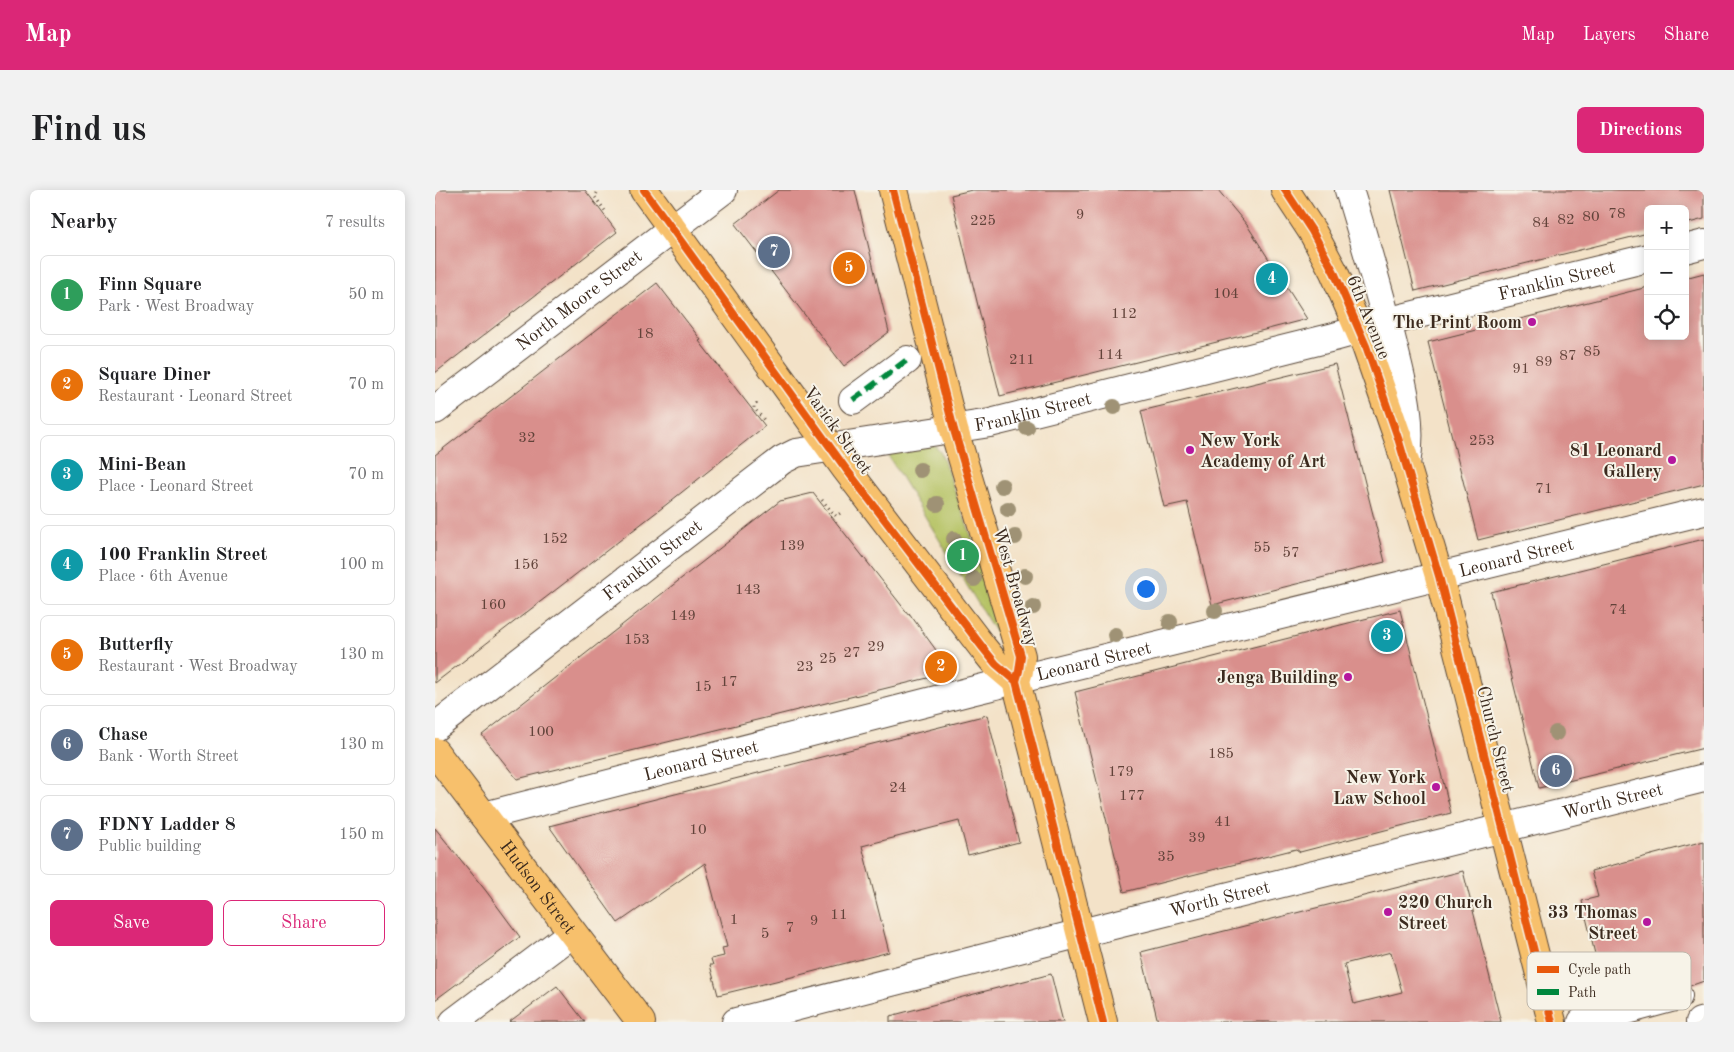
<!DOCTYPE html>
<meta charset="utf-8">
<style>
body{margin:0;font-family:"Old Standard TT",serif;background:#f2f2f2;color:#202124}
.controls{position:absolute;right:15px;top:15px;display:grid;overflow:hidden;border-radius:8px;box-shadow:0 2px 12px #0003}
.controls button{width:45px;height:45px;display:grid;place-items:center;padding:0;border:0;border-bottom:1px solid #e0e0e0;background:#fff;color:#202124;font:25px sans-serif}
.you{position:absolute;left:710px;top:398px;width:18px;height:18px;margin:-12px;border:4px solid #fff;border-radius:50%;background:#1a73e8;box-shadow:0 0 0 8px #1a73e833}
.badge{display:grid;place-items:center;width:32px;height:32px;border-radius:50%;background:#db2777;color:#fff;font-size:16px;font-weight:700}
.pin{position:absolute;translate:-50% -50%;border:2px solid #fff;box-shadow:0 1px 5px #0006}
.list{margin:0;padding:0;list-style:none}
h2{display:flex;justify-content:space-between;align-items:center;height:65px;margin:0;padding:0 20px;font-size:21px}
h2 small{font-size:16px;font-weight:400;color:#757577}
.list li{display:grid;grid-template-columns:32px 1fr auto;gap:15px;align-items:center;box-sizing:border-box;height:80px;margin:0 10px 10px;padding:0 10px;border:1px solid #e0e0e0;border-radius:8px}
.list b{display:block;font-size:19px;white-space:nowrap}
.list p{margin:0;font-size:16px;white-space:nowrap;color:#757577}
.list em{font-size:16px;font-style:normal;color:#757577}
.actions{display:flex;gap:10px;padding:15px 20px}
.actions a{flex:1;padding:11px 0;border:1px solid #db2777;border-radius:8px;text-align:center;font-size:18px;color:#db2777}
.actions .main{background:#db2777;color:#fff}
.icon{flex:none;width:28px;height:28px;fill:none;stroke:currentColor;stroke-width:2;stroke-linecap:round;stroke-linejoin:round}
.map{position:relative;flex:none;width:1269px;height:832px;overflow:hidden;border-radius:8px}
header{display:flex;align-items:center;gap:30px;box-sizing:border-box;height:70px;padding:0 25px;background:#db2777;color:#fff}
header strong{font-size:24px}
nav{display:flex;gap:28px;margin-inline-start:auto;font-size:18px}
.intro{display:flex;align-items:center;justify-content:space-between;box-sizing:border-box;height:120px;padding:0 30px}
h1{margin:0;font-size:35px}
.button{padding:12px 22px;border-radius:8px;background:#db2777;color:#fff;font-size:18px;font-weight:700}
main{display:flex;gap:30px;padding:0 30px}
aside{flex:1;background:#fff;border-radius:8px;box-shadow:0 2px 12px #0003}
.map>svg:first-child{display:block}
</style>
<header>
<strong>Map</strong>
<nav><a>Map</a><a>Layers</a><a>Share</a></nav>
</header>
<div class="intro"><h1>Find us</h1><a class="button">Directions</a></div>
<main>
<aside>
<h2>Nearby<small>7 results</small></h2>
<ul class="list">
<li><span class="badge" style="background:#2e9e5b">1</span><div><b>Finn Square</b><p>Park · West Broadway</p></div><em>50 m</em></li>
<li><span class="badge" style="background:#e8710a">2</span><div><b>Square Diner</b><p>Restaurant · Leonard Street</p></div><em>70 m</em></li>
<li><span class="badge" style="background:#0f9aa8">3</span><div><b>Mini-Bean</b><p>Place · Leonard Street</p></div><em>70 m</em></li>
<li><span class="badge" style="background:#0f9aa8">4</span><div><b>100 Franklin Street</b><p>Place · 6th Avenue</p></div><em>100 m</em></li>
<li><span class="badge" style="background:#e8710a">5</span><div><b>Butterfly</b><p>Restaurant · West Broadway</p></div><em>130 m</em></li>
<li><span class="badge" style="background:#5c6f8a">6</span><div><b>Chase</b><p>Bank · Worth Street</p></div><em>130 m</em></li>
<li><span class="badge" style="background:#5c6f8a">7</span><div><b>FDNY Ladder 8</b><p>Public building</p></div><em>150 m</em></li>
</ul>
<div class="actions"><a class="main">Save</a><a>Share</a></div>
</aside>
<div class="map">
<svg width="1269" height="832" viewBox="0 0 1269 832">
<rect width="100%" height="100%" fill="#f7f3e8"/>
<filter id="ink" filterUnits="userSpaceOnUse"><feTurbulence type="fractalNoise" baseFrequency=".02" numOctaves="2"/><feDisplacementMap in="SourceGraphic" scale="10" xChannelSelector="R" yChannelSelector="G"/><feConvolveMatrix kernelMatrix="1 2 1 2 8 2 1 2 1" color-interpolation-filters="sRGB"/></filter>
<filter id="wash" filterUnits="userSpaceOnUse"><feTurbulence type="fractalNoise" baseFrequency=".0096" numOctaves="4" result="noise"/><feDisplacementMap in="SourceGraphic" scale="20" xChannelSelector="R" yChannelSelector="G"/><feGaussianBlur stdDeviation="1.12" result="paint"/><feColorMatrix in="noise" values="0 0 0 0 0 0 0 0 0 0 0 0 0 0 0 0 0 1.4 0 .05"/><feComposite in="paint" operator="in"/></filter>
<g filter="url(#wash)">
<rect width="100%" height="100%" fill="#f3e2c8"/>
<path fill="#b6c365" stroke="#787642" d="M 499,255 L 506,263 L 578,462 L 573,463 L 454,267 L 457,261 Z"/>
<g id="blocks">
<path fill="#d98f8c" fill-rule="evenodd" d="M 0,0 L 150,0 L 182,42 L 0,183 Z
M 344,0 L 420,0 L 454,142 L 409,176 L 300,34 Z
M 537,0 L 783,0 L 812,35 L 872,129 L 802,147 L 565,206 L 516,5 Z
M 955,0 L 1269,0 L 1269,29 L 1250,34 L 1250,19 L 1213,19 L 1213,43 L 980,101 Z
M 1269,83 L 1269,294 L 1043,350 L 993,152 L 1213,97 L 1213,146 L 1250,146 L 1250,88 Z
M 222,93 L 266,150 L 264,151 L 330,236 L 232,314 L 0,493 L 0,265 Z
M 900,174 L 950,372 L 777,415 L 752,312 L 729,317 L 706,221 Z
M 378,303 L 474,425 L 474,423 L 517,482 L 82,589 L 47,545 L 345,311 Z
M 1269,349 L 1269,558 L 1104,598 L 1056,402 Z
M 965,420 L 1016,623 L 865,662 L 861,659 L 689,702 L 640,502 Z
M 552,525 L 584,652 L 533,665 L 524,631 L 427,656 L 454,762 L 353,788 L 283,805 L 275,775 L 278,775 L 276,769 L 289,766 L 287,758 L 292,757 L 270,673 L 183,733 L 114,636 Z
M 0,638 L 51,701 L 85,747 L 0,810 Z
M 1269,651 L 1269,791 L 1255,796 L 1247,791 L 1239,791 L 1187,805 L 1181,785 L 1166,789 L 1161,768 L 1147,711 L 1163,707 L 1156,681 Z
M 1028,681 L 1066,832 L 723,832 L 706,762 ZM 956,762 L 967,802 L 919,814 L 909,774 Z
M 616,784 L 628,832 L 455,832 L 455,826 Z
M 122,796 L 150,832 L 74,832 Z"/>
</g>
</g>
<g filter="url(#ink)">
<use href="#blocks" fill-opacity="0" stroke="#574638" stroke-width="1"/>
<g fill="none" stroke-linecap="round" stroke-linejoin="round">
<g stroke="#574638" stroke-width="30">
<g id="minor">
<path d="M 914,0 C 929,48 942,95 955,143 C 966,188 979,228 971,275"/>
<path d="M 1250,59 L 1269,54"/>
<path d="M 418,210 L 472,170"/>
<path id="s1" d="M 0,220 L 288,0"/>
<path id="s2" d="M 0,537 L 347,270 L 361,263 L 555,233 L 899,147 L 971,127 L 1213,68"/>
<path id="s3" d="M 49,626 L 536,501 L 1269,321"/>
<path d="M 19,832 L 137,743"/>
<path id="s4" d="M 301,832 L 646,743 L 1269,588"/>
<path d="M 1147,832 L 1243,806"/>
<path d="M 1265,832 L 1269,831"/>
</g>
</g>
<g stroke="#574638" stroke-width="30">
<g id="major">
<path d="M 209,0 L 411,279 L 548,458 L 561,474 L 581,491"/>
<path d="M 458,0 L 519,240 L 586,466 L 584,481 L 581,491 L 668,832"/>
<path d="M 850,0 L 877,41 L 899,82 L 931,156 L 963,248 L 1004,386 L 1117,832"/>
<path id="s5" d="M 0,562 L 206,832"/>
</g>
</g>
<path stroke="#574638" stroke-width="3" stroke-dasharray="1 4" stroke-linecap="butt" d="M 162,3 L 160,7 L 171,22
M 322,213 L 319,216 L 319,218 L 330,231
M 387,310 L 399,324 L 401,326 L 407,322"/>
<use href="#minor" stroke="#fff" stroke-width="28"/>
<use href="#major" stroke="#f7c06c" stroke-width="28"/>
<path stroke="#00873e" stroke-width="6" stroke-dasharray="12 6" stroke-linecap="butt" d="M 418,210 L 472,170"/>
<g stroke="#f7f3e8" stroke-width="11">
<path id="cycleway" d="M 209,0 L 411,279 L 548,458 L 561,474 L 581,491
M 458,0 L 519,240 L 586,466 L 584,481 L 581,491 L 668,832
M 850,0 L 877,41 L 899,82 L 931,156 L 963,248 L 1004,386 L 1117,832"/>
</g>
<use href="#cycleway" stroke="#e8590c" stroke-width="8"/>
</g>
<g fill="#9f9274">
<circle cx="679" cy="217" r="8"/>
<circle cx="592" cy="238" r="8"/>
<circle cx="485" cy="280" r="8"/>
<circle cx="567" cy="296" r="8"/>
<circle cx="502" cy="314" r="8"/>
<circle cx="573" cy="319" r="8"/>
<circle cx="580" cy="347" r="8"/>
<circle cx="519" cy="349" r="8"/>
<circle cx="590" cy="386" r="8"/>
<circle cx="539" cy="389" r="8"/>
<circle cx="598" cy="417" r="8"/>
<circle cx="780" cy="421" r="8"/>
<circle cx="735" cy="432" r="8"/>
<circle cx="680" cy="445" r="8"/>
<circle cx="1121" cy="543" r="8"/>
</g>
</g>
<g fill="#b5179e" stroke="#f7f3e8" stroke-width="2">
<circle cx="1097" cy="132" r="5"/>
<circle cx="755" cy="260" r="5"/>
<circle cx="1237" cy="270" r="5"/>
<circle cx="913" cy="487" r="5"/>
<circle cx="1001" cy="597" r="5"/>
<circle cx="953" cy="722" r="5"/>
<circle cx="1212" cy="732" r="5"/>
</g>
<g text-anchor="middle" stroke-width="4" stroke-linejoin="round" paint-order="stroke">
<g font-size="15" fill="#62433a">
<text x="1182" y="28">78</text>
<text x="645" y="29">9</text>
<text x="1156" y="31">80</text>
<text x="1131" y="34">82</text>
<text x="548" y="35">225</text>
<text x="1106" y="37">84</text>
<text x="791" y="108">104</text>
<text x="689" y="128">112</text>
<text x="210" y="148">18</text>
<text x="1157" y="166">85</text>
<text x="675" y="169">114</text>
<text x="1133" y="170">87</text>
<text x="587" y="174">211</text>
<text x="1109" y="176">89</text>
<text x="1086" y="183">91</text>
<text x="92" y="252">32</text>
<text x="1047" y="255">253</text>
<text x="1109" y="303">71</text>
<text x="120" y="353">152</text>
<text x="357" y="360">139</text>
<text x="827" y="362">55</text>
<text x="856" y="367">57</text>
<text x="91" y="379">156</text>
<text x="313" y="404">143</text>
<text x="58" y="419">160</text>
<text x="1183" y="424">74</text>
<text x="248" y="430">149</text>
<text x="202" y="454">153</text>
<text x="441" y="461">29</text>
<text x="417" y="467">27</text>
<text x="393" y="473">25</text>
<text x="370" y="481">23</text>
<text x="294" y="496">17</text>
<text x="268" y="501">15</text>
<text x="106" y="546">100</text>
<text x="786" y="568">185</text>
<text x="686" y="586">179</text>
<text x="463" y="602">24</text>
<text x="697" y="610">177</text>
<text x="788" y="636">41</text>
<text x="263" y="644">10</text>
<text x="762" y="652">39</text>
<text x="731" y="671">35</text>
<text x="404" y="729">11</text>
<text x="299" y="734">1</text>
<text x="379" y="735">9</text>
<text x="355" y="742">7</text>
<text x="330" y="748">5</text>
</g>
<g font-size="18" fill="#3b2a1e" stroke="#f7f3e8">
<text dy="6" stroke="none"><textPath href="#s2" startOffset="1234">Franklin Street</textPath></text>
<text dy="6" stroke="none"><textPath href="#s1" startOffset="181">North Moore Street</textPath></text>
<text transform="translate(934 127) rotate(68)" y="6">6th Avenue</text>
<text dy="6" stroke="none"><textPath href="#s2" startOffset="694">Franklin Street</textPath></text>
<text transform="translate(403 240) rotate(54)" y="6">Varick Street</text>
<text dy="6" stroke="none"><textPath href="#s3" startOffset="1064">Leonard Street</textPath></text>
<text dy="6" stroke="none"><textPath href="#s2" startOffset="274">Franklin Street</textPath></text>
<text transform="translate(581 397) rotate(74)" y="6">West Broadway</text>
<text dy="6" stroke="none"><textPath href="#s3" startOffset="629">Leonard Street</textPath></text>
<text transform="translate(1061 549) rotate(76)" y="6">Church Street</text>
<text dy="6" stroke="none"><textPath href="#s3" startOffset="224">Leonard Street</textPath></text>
<text dy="6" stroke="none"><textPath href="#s4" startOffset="904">Worth Street</textPath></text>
<text dy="6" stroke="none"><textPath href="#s5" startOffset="170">Hudson Street</textPath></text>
<text dy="6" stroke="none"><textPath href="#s4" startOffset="499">Worth Street</textPath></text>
</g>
<g font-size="18" font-weight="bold" fill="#3b2a1e" stroke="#f7f3e8" text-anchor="end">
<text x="1087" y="138">The Print Room</text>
<text x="765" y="256" text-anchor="start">New York<tspan x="765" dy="21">Academy of Art</tspan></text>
<text x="1227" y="266">81 Leonard<tspan x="1227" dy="21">Gallery</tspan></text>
<text x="903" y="493">Jenga Building</text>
<text x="991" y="593">New York<tspan x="991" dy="21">Law School</tspan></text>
<text x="963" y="718" text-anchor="start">220 Church<tspan x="963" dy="21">Street</tspan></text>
<text x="1202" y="728">33 Thomas<tspan x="1202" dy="21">Street</tspan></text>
</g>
</g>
<rect x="1092" y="762" width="164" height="58" rx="8" fill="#f7f3e8" stroke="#bfb7ab" stroke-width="1"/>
<rect x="1102" y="776" width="22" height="7" fill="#e8590c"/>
<rect x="1102" y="799" width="22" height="6" fill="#00873e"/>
<g font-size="14" fill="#3b2a1e">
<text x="1133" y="784">Cycle path</text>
<text x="1133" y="807">Path</text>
</g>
</svg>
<div class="controls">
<button>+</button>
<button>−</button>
<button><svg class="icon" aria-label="locate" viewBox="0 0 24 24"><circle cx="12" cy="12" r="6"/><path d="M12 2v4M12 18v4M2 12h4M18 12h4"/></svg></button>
</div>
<div class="you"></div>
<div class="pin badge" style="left:528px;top:366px;background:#2e9e5b">1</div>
<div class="pin badge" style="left:506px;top:477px;background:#e8710a">2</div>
<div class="pin badge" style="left:952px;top:446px;background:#0f9aa8">3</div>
<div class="pin badge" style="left:837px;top:89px;background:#0f9aa8">4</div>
<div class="pin badge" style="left:414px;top:78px;background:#e8710a">5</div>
<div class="pin badge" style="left:1121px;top:581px;background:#5c6f8a">6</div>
<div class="pin badge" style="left:339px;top:62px;background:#5c6f8a">7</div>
</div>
</main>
